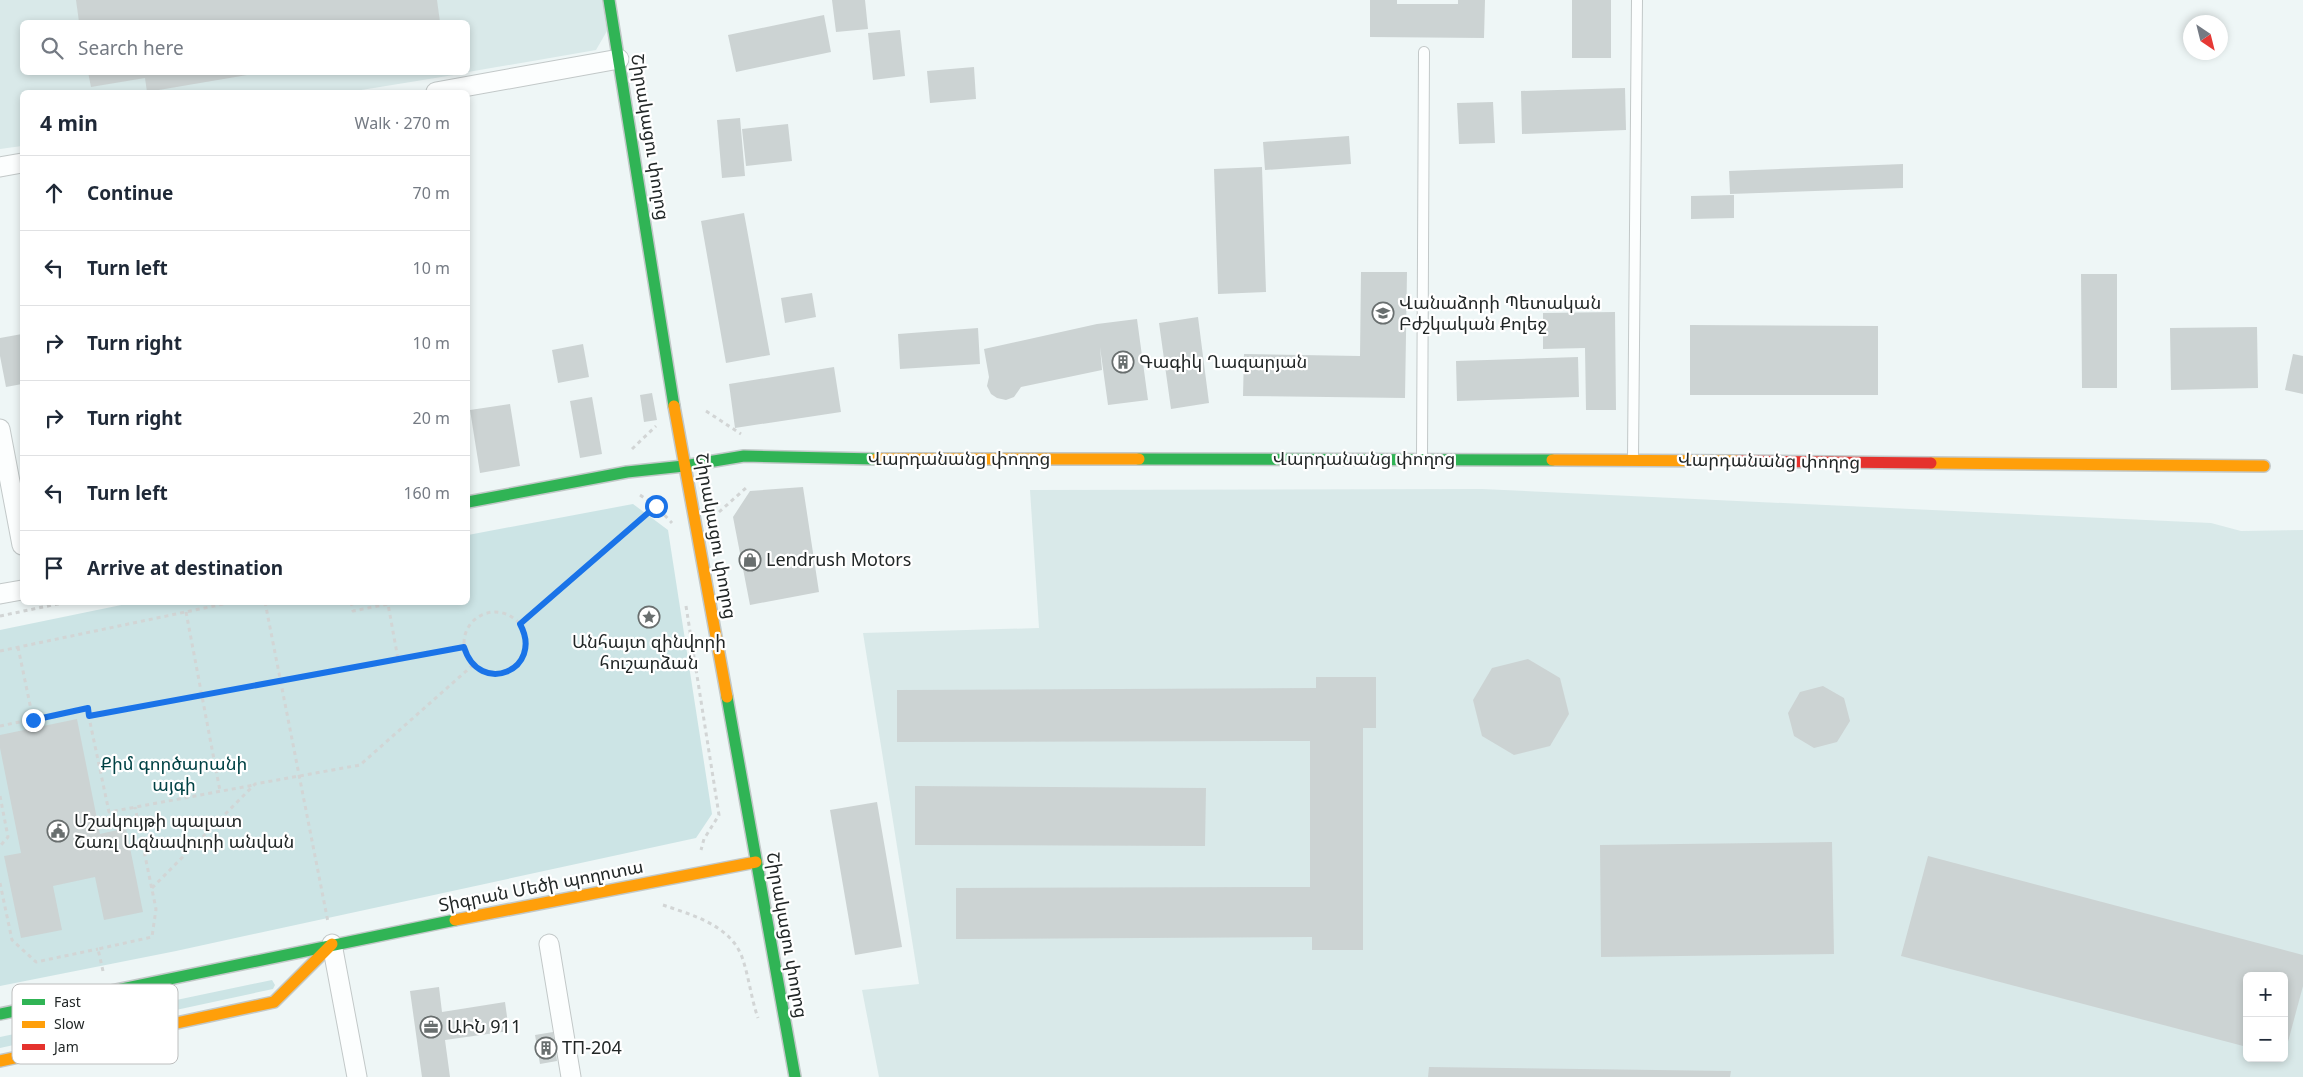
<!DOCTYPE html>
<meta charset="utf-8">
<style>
body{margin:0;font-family:"Noto Sans","Noto Sans Armenian",sans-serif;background:#f6f6f7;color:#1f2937}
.controls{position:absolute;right:15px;bottom:15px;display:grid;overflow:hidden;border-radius:8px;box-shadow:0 2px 8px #0003}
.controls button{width:45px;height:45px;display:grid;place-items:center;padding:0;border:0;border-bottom:1px solid #e0e1e3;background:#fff;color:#1f2937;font:25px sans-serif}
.compass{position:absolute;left:2183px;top:15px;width:45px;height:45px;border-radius:50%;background:#fff;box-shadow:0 2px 8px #0003;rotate:145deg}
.stop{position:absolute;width:15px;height:15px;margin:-11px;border:4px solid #1a73e8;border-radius:50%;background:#fff}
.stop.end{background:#1a73e8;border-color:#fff;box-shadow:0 1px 5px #0008}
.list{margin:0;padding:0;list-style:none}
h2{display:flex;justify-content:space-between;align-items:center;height:65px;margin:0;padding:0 20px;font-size:21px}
h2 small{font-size:16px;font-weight:400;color:#747a83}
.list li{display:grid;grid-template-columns:32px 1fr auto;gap:15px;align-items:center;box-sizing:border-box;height:75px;padding:0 20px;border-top:1px solid #e0e1e3}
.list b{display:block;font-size:19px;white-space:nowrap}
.list em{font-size:16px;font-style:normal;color:#747a83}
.icon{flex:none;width:28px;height:28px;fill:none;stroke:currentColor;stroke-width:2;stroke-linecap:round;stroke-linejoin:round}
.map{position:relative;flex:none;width:2303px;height:1077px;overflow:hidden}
.search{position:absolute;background:#fff;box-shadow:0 2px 8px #0003;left:20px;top:20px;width:450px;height:55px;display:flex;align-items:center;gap:12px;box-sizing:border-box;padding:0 18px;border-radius:8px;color:#747a83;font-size:19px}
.panel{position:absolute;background:#fff;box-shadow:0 2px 8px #0003;left:20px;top:90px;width:450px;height:515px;border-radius:8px}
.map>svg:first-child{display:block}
</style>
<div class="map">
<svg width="2303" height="1077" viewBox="0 0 2303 1077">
<rect width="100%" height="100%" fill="#eef6f6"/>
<path fill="#d9e9e9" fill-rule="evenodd" d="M 0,0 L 602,0 L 607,31 L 596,50 L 468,72 L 468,22 L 22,22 L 22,72 L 466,73 L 349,92 L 22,92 L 22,146 L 0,149 Z
M 1482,489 L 2211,523 L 2241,531 L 2303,530 L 2303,1077 L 879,1077 L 862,990 L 919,984 L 863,633 L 1039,628 L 1030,490 ZM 2247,976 L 2284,976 L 2284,1058 L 2247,1058 Z"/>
<path fill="#cce4e5" d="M 633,504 L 668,530 L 712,814 L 696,838 L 176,951 L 0,986 L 0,630 L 131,603 L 468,602 L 468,535 Z
M 272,980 L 275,985 L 273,989 L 0,1048 L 0,1037 Z"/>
<path fill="#ccd3d3" d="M 76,0 L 437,0 L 440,22 L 79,22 Z
M 832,0 L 865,0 L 868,29 L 836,32 Z
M 1370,0 L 1397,0 L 1397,4 L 1458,4 L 1458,0 L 1485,0 L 1484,38 L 1370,37 Z
M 1572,0 L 1611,0 L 1611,58 L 1572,58 Z
M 824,15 L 831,52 L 736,72 L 728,35 Z
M 900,30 L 905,76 L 873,80 L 868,33 Z
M 974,67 L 976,99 L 930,103 L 927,71 Z
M 88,72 L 259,72 L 259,73 L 147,92 L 145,78 L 91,87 Z
M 1625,88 L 1626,130 L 1522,134 L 1521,91 Z
M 1493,102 L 1495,143 L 1459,144 L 1457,103 Z
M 740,118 L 745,176 L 722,178 L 717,120 Z
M 788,124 L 792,161 L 746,166 L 742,129 Z
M 1349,136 L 1351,164 L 1265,170 L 1263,142 Z
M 1903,164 L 1903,188 L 1730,194 L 1729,171 Z
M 1262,167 L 1266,292 L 1218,294 L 1214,169 Z
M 1734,195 L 1734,218 L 1691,219 L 1691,196 Z
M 744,213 L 770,355 L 726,363 L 701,221 Z
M 1361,272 L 1407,272 L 1405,398 L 1243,396 L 1244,354 L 1360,356 Z
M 2081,274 L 2117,274 L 2117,388 L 2082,388 Z
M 812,293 L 816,317 L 785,323 L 781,298 Z
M 1615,312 L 1616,410 L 1586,410 L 1585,348 L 1543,349 L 1543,313 Z
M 1198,317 L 1209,403 L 1171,409 L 1159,323 Z
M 1137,319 L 1148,400 L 1108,405 L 1100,347 L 1102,370 L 1021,387 L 1014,397 L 1006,400 L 997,398 L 991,394 L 987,386 L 989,377 L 984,349 L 1097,324 Z
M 1690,325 L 1878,326 L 1878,395 L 1690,395 Z
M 2257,327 L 2258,388 L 2171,390 L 2170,328 Z
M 978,328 L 980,364 L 900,369 L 898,334 Z
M 22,334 L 22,384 L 6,387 L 0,356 L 0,338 Z
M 583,344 L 589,377 L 558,383 L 552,350 Z
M 2293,354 L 2303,356 L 2303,394 L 2285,390 Z
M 1578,357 L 1579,397 L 1457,401 L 1456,361 Z
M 834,367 L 841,412 L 735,428 L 729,384 Z
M 652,393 L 657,420 L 644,422 L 640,395 Z
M 592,397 L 602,454 L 580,458 L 570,401 Z
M 510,404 L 520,466 L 480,473 L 470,410 Z
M 803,487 L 819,592 L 750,605 L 733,517 L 750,491 Z
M 1528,659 L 1560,678 L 1569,714 L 1550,746 L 1514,755 L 1482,736 L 1473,700 L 1492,668 Z
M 1316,677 L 1376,677 L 1376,728 L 1363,728 L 1363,950 L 1312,950 L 1312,937 L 956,939 L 956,888 L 1310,887 L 1310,741 L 897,742 L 897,690 L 1316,688 Z
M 1823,686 L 1844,698 L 1850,721 L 1837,742 L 1814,748 L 1794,736 L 1788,713 L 1800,692 Z
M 77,719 L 100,834 L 126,828 L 143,912 L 104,920 L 95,877 L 53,886 L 62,930 L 21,938 L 4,856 L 21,853 L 0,748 L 0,735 Z
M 915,786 L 1206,788 L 1205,846 L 915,845 Z
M 877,802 L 902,947 L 855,955 L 830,810 Z
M 1832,842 L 1834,954 L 1601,957 L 1600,845 Z
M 1928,856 L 2303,955 L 2303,986 L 2285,1053 L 2284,976 L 2247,976 L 2247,1047 L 1901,956 Z
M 439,987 L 442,1012 L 505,1002 L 509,1031 L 445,1040 L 450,1077 L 422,1077 L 410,991 Z
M 553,1032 L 557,1061 L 540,1064 L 535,1035 Z
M 1429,1067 L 1731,1071 L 1730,1077 L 1428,1077 Z"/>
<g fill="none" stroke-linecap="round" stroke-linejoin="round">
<g stroke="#c2c8c8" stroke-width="12">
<path id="lane" d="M 1422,458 L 1424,52
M 1633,459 L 1637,0"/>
</g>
<g stroke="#c2c8c8" stroke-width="21">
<path id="street" d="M 436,92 L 619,59
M 0,167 L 22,163
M 0,429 L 22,545
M 0,594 L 22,590
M 332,944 L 357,1077
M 549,944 L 571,1077"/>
</g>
<g stroke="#c2c8c8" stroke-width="14">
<path id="fast" d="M 609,0 L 674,406
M 1139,459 L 1552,460
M 468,502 L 627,472 L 684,466 L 744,456 L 876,459
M 727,697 L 795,1077
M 0,1014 L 455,920"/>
</g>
<g stroke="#c2c8c8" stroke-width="14">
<path id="slow" d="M 674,406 L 727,697
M 876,459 L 1139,459
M 1552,460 L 1738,461
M 1931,463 L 2264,466
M 455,920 L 756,862
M 0,1061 L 274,1002 L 332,944"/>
</g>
<g stroke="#c2c8c8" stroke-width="14">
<path id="jam" d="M 1738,461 L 1931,463"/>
</g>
<path stroke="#d2d5d5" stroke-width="3" stroke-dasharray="4 4" stroke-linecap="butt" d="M 706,411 L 741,434
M 632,449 L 656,426
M 640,495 L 656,506 L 672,523
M 719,512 L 747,487
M 265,602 L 328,922
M 351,602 L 353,611 L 388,604 L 398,659
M 686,606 L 719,815 L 704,839 L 701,850
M464 643a31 31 0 1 1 62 0a31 31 0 1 1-62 0Z
M 186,612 L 220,791
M 0,616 L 67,602
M 521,624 L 656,506
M 18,647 L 33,719
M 0,651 L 233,602
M 89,716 L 464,647
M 0,726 L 87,708 L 109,812 L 254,785
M 0,796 L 8,837 L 0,846
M 0,883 L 12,940 L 36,962 L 98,949
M 152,888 L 255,784 L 360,765 L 473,665
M 663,905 C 692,915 730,925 742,957 C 749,977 751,998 758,1018
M 103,971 L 98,949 L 152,937 L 156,909 L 135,807"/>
<use href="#lane" stroke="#fcfefe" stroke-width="10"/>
<use href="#street" stroke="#fcfefe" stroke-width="19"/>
<use href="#fast" stroke="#30b455" stroke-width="11"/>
<use href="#slow" stroke="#ff9f0a" stroke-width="11"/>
<use href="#jam" stroke="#e5322d" stroke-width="11"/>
</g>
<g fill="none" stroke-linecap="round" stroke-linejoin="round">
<path stroke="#1a73e8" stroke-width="6" d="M 33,720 L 88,708 L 89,716 L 464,647 C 479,697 545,670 520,624 L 656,506"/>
</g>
<defs>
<g id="university-ring" transform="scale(1.125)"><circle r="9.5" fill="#fff" stroke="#696f6f" stroke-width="1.5"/><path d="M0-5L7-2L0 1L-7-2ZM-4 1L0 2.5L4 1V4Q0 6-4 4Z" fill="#696f6f"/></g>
<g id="building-ring" transform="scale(1.125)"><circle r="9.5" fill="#fff" stroke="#696f6f" stroke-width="1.5"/><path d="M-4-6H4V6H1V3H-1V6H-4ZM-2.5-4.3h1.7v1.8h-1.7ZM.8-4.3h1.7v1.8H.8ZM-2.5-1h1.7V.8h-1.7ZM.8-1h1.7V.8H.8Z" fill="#696f6f"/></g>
<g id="shop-ring" transform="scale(1.125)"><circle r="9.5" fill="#fff" stroke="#696f6f" stroke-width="1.5"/><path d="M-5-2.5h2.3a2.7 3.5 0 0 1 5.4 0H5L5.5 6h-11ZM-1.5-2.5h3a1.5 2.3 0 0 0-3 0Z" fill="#696f6f"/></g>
<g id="sight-ring" transform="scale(1.125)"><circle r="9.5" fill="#fff" stroke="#696f6f" stroke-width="1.5"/><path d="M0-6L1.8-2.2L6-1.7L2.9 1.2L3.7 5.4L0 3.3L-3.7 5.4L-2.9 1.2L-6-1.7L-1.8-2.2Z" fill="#696f6f"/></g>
<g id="civic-ring" transform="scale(1.125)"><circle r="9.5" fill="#fff" stroke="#696f6f" stroke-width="1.5"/><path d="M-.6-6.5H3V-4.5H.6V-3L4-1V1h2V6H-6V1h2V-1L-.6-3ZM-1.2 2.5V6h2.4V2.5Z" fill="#696f6f"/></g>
<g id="office-ring" transform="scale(1.125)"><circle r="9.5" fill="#fff" stroke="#696f6f" stroke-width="1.5"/><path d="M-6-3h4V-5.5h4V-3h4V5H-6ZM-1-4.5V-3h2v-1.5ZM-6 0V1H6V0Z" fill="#696f6f"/></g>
</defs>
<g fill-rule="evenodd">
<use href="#university-ring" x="1383" y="313"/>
<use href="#building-ring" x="1123" y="362"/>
<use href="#shop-ring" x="750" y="560"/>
<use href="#sight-ring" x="649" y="617"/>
<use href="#civic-ring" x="58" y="831"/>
<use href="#office-ring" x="431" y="1027"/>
<use href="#building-ring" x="546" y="1048"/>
</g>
<g text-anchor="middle" stroke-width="4.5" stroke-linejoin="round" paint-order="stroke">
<g font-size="18" fill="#222727" stroke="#fff">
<text transform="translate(650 137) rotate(81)" y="6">Շիրակացու փողոց</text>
<text x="959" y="465">Վարդանանց փողոց</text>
<text x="1364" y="465">Վարդանանց փողոց</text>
<text transform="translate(1769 461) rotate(1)" y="6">Վարդանանց փողոց</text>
<text transform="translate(716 536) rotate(80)" y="6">Շիրակացու փողոց</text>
<text transform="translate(541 886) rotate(-11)" y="6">Տիգրան Մեծի պողոտա</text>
<text transform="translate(787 935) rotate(80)" y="6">Շիրակացու փողոց</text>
</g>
<g font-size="18" fill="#222727" stroke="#fff" text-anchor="start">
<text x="1399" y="309">Վանաձորի Պետական<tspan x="1399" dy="21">Բժշկական Քոլեջ</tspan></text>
<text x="1139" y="368">Գագիկ Ղազարյան</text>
<text x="766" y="566">Lendrush Motors</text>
<text x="649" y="648" text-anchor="middle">Անհայտ զինվորի<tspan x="649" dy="21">հուշարձան</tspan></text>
<text x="74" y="827">Մշակույթի պալատ<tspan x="74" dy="21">Շառլ Ազնավուրի անվան</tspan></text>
<text x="447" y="1033">ԱԻՆ 911</text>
<text x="562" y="1054">ТП-204</text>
</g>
<g font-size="18" fill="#014245" stroke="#fff">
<text x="174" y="770">Քիմ գործարանի<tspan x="174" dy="21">այգի</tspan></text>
</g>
</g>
<rect x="12" y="984" width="166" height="80" rx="8" fill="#fff" stroke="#bdbebe" stroke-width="1"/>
<rect x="22" y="999" width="23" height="6" fill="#30b455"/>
<rect x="22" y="1021" width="23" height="7" fill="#ff9f0a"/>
<rect x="22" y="1044" width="23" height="6" fill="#e5322d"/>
<g font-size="14" fill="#222727">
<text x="54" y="1007">Fast</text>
<text x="54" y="1029">Slow</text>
<text x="54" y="1052">Jam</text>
</g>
</svg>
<div class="controls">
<button>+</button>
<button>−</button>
</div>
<svg class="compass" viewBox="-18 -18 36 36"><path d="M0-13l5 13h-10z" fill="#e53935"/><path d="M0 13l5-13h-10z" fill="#747a83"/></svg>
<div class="stop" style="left:656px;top:506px"></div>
<div class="stop end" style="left:33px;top:720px"></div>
<div class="search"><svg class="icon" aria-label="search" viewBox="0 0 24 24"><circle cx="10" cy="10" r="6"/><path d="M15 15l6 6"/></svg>Search here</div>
<section class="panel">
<h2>4 min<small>Walk · 270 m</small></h2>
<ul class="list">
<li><svg class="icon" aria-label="ahead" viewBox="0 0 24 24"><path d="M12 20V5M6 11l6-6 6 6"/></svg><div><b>Continue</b></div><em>70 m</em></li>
<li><svg class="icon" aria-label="left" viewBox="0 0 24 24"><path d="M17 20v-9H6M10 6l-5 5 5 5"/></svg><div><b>Turn left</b></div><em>10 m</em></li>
<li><svg class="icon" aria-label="right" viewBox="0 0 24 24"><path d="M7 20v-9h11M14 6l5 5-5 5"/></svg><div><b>Turn right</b></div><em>10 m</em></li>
<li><svg class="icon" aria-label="right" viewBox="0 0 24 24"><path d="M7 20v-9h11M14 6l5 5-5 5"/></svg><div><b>Turn right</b></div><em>20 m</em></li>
<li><svg class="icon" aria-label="left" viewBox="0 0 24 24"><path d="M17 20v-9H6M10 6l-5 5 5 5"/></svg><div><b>Turn left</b></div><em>160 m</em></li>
<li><svg class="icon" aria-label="arrive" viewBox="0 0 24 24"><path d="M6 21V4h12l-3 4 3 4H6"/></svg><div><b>Arrive at destination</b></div></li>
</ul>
</section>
</div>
